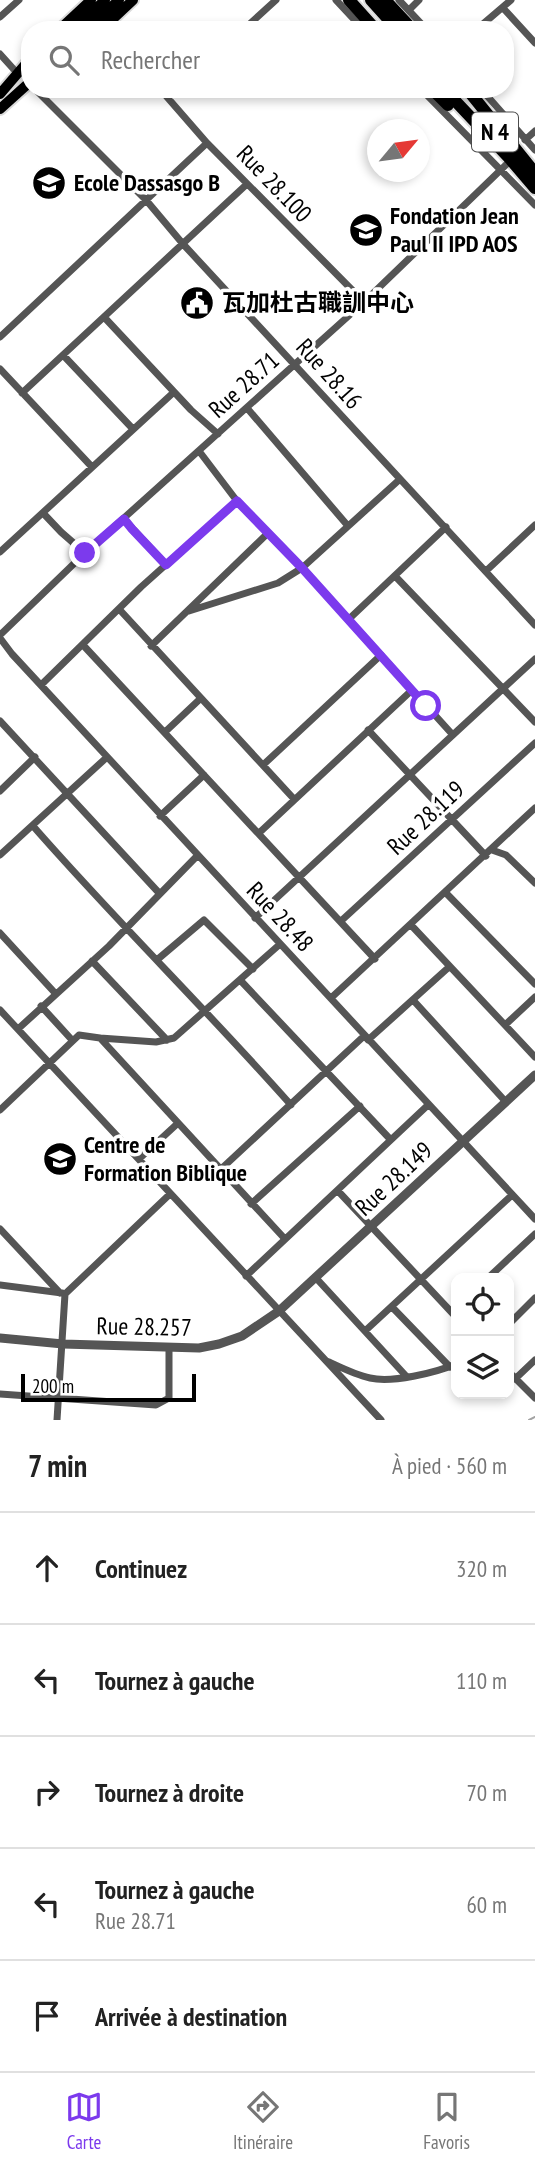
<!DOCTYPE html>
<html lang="fr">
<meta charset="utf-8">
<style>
body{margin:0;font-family:"PT Sans Narrow","Noto Sans SC",sans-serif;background:#f6f6f6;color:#222}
.controls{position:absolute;right:21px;bottom:21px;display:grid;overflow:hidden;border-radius:14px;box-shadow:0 4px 10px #0003}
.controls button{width:63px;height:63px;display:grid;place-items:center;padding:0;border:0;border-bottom:2px solid #e0e0e0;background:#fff;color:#222;font:35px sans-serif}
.compass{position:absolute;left:367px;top:119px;width:63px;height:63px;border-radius:50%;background:#fff;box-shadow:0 4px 10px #0003;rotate:61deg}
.scale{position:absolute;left:21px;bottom:18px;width:175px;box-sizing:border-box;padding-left:7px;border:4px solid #000;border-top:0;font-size:19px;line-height:24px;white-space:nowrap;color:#000;-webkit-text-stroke:5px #fff;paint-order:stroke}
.stop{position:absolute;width:21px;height:21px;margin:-16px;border:5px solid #7c3aed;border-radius:50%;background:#fff}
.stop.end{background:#7c3aed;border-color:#fff;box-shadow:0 2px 7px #0008}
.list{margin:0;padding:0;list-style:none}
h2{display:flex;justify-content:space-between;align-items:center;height:91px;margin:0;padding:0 28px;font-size:30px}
h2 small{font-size:23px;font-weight:400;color:#767676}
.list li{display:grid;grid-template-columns:46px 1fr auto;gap:21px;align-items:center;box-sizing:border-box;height:112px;padding:0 28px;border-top:2px solid #e0e0e0}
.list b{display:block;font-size:26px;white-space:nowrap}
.list p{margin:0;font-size:23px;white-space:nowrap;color:#767676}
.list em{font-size:23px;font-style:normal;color:#767676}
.icon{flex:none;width:38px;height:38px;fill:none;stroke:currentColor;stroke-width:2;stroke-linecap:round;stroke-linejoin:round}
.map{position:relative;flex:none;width:535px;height:1420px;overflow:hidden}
.search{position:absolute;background:#fff;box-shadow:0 4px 10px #0003;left:21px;right:21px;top:21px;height:77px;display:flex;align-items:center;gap:18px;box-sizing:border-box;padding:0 24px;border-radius:28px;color:#767676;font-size:26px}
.sheet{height:651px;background:#fff}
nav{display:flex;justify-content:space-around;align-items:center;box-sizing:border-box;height:98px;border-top:2px solid #e0e0e0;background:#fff;font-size:19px;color:#767676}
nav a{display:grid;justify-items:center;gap:4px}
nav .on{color:#7c3aed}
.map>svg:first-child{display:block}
</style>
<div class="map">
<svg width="535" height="1420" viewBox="0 0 535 1420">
<rect width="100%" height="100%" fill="#fff"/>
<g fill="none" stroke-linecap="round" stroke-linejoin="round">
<path stroke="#a3a3a3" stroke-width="2" d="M 529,1420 L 535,1417"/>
<g stroke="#dbdbdb" stroke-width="14">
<path id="primary" d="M 59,30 L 91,0
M 73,30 L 105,0
M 86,30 L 119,0
M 101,30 L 133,0
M 0,94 L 30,59
M 0,109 L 30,82"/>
</g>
<g stroke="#dbdbdb" stroke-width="16">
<path id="trunk" d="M 349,0 L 376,30
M 371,0 L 398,30
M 385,0 L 413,30
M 432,89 L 448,105
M 444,89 L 511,160 L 535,188
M 467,89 L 535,173"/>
</g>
<path stroke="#555" stroke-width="7" d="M 336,0 L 364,30
M 399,0 L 427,30
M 503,8 L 535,43
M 409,10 L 419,0
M 0,17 L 19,0
M 243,30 L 276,0
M 476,30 L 511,0
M 0,54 L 18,74
M 35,89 L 146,200 L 183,244 L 535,625
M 160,89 L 207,143 L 364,302
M 421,89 L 535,205
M 481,89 L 535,150
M 168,98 L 177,89
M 525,140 L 535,131
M 104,317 L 191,410 L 218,434
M 0,337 L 207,143
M 63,355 L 132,428
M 0,369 L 92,467
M 22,393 L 247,184
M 247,408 L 348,526
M 199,451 L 237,501 L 302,568 L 452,734
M 43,513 L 61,532 L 85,553
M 124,519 L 166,565
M 0,552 L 174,392
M 486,571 L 535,525
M 395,576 L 535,722
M 119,609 L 294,799
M 189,611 L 278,583 L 302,568 L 399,480
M 349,619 L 446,527
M 0,635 L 85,553 L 364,302 L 511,160
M 0,638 L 12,654 L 535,1219
M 83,645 L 375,959
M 151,646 L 268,533
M 41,685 L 141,587 L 237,501
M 0,721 L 160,894
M 368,730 L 486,856
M 165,732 L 200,699
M 263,765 L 381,655
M 0,791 L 35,757
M 160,816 L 204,775
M 33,826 C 116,921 207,1010 291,1105
M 259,833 L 412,690
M 492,850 L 506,855 L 535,883
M 0,855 L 106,758
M 446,893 L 535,984
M 255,918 L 535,659
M 341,921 L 535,743
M 411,925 L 535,1057
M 0,933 L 55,993
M 158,959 L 204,920 L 253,969
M 92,961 L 167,1040
M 241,981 L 390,1139
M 331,998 L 535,808
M 413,1000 L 506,1102
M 41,1006 L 72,1040
M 0,1010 L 381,1420
M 505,1025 L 535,997
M 18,1029 L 109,946 L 197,856
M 100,1038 L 156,1042 L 174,1038 L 279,945
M 368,1040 L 449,967
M 0,1110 L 79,1035 L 100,1038 L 285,1239
M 139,1159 L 177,1124
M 220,1170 L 364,1036
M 338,1191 L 456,1317
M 251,1204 L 360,1106
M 0,1229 L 60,1293
M 246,1276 L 428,1105
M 316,1278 L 407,1377
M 488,1278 L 535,1234
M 0,1285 L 62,1293
M 392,1307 L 450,1367
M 509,1324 L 535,1298
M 365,1331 L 512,1195
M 329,1362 C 342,1368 356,1375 370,1378 C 392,1383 435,1373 456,1364
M 509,1372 L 535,1398
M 515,1379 L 535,1360
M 0,1394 L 156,1405 L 169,1398 L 169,1348
M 57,1420 L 65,1294 L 170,1194"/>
<path stroke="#555" stroke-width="9" d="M 0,1338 L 63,1344 L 199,1348 L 219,1344 L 242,1336 L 279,1311 L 535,1075"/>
<use href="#primary" stroke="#000" stroke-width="10"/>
<use href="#trunk" stroke="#000" stroke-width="12"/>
</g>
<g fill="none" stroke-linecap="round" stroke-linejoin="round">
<path stroke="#7c3aed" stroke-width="9" d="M 85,553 L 124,519 L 132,529 L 166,565 L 237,501 L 302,568 L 426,706"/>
</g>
<defs>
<g id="school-disc" transform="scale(1.75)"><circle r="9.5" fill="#000" stroke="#fff"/><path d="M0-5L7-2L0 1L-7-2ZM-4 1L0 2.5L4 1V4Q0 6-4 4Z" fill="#fff"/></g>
<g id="civic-disc" transform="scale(1.75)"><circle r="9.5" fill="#000" stroke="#fff"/><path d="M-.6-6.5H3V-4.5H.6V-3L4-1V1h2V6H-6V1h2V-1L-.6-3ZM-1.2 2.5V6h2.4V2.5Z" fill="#fff"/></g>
</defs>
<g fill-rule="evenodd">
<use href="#school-disc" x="49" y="183"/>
<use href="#school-disc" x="366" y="230"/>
<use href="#civic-disc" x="197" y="303"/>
<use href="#school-disc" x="60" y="1159"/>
</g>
<g text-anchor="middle" stroke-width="7" stroke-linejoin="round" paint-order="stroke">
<rect fill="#fff" stroke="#4c4c4c" stroke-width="2" x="472" y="112.5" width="46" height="39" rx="5"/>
<g font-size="23" font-weight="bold" fill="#000">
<text x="495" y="140">N 4</text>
</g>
<g font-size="24" font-weight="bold" fill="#000" stroke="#fff" text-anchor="start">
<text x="74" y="191">Ecole Dassasgo B</text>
<text x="390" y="224">Fondation Jean<tspan x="390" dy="28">Paul II IPD AOS</tspan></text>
<text x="222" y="311">瓦加杜古職訓中心</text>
<text x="84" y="1153">Centre de<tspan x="84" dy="28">Formation Biblique</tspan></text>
</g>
<g font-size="24" fill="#000" stroke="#fff">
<text transform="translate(274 184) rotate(46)" y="8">Rue 28.100</text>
<text transform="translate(329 374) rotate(48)" y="8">Rue 28.16</text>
<text transform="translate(244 385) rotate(-42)" y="8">Rue 28.71</text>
<text transform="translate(426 818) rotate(-43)" y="8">Rue 28.119</text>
<text transform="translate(280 917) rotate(47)" y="8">Rue 28.48</text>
<text transform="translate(394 1179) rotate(-43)" y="8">Rue 28.149</text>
<text transform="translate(144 1327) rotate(1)" y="8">Rue 28.257</text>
</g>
</g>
</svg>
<div class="controls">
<button><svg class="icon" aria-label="locate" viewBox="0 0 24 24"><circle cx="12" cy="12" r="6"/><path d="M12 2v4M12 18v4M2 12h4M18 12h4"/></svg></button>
<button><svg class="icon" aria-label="layers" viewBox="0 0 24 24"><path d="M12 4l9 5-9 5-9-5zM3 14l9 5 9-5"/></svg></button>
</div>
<svg class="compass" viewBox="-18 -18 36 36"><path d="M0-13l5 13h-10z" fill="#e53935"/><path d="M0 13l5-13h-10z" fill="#767676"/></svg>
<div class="scale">200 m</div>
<div class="stop" style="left:426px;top:706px"></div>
<div class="stop end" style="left:85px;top:553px"></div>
<div class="search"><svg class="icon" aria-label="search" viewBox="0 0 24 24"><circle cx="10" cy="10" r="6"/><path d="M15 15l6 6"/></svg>Rechercher</div>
</div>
<section class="sheet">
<h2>7 min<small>À pied · 560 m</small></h2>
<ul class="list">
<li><svg class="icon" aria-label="ahead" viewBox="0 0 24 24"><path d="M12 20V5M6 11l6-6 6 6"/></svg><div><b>Continuez</b></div><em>320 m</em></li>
<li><svg class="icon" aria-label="left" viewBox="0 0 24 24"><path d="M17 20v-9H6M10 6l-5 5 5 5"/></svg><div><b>Tournez à gauche</b></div><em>110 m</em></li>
<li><svg class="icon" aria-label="right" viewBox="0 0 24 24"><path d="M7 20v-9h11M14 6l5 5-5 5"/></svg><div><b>Tournez à droite</b></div><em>70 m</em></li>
<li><svg class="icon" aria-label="left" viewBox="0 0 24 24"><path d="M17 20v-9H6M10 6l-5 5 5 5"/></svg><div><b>Tournez à gauche</b><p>Rue 28.71</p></div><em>60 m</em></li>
<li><svg class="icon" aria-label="arrive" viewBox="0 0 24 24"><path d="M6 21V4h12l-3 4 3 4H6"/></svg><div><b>Arrivée à destination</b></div></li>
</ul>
</section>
<nav>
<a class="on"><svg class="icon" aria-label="map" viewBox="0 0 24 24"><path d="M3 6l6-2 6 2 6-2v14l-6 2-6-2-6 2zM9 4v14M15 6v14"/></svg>Carte</a>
<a><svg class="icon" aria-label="directions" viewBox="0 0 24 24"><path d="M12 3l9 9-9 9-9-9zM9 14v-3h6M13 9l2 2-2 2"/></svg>Itinéraire</a>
<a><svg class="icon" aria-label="saved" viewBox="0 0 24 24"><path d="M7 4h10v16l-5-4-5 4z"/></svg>Favoris</a>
</nav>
